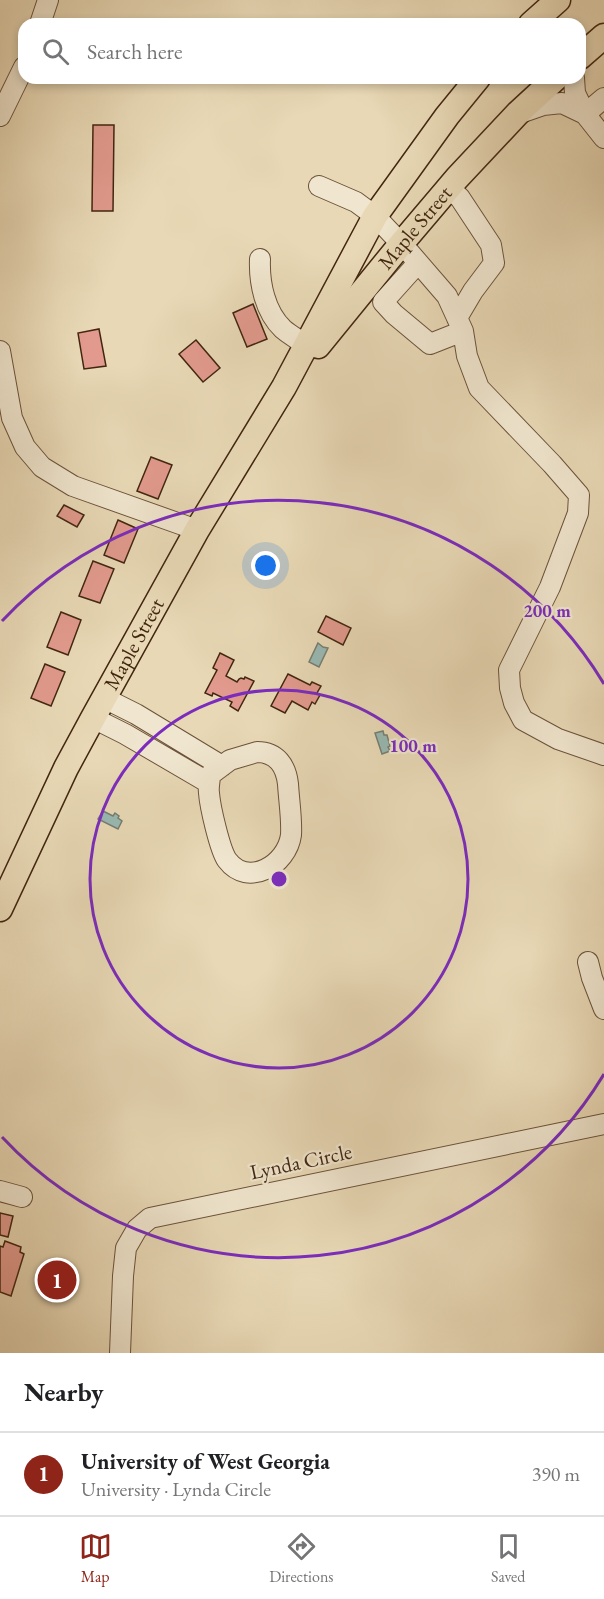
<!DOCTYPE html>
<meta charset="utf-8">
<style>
body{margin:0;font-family:"EB Garamond",serif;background:#f2f2f2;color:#202124}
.you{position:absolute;left:266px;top:566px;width:21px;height:21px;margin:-15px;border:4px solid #fff;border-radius:50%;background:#1a73e8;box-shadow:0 0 0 9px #1a73e833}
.badge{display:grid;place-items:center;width:39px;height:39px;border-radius:50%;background:#8f2418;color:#fff;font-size:20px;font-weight:700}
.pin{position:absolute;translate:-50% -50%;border:3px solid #fff;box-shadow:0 2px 6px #0006}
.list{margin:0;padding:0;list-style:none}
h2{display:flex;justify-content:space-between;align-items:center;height:78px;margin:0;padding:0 24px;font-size:26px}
h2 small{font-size:20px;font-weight:400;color:#757577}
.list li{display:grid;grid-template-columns:39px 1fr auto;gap:18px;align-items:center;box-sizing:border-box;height:84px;padding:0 24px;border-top:2px solid #e0e0e0}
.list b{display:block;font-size:22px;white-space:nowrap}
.list p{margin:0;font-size:20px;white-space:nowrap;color:#757577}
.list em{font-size:20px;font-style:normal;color:#757577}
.icon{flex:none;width:33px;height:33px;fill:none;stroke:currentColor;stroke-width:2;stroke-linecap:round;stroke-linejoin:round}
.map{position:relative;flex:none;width:604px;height:1353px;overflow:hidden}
.search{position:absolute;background:#fff;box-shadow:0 3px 9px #0003;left:18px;right:18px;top:18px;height:66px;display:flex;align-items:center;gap:15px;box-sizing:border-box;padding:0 21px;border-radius:18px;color:#757577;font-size:22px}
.sheet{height:162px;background:#fff}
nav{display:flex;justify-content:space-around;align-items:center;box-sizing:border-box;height:84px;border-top:2px solid #e0e0e0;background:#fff;font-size:16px;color:#757577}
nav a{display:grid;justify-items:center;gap:3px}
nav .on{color:#8f2418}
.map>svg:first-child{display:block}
</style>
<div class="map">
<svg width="604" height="1353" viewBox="0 0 604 1353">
<rect width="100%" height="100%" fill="#e8d8b5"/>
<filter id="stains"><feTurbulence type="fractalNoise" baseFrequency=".00333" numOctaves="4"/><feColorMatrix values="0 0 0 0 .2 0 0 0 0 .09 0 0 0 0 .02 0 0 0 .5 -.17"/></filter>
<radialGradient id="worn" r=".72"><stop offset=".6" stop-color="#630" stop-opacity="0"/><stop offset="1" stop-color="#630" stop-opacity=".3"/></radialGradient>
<path fill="#98b9b3" stroke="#767e72" stroke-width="1.5" d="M 318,643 L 323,647 L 328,648 L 319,667 L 309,662 Z
M 383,731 L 384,735 L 387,735 L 390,746 L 388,747 L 390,751 L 382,754 L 375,733 Z
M 103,811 L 113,816 L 115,813 L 119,816 L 118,818 L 122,821 L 118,829 L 98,819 Z"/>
<path fill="#e19a8d" stroke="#422611" stroke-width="1.5" d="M 93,125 L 114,125 L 113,211 L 92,211 Z
M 253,304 L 267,339 L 247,347 L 233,313 Z
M 99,329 L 106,366 L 84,369 L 78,333 Z
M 196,340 L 220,368 L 203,382 L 179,354 Z
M 151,457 L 172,465 L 158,499 L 137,491 Z
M 64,505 L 84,515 L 77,527 L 57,516 Z
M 118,520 L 138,529 L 124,563 L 104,555 Z
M 93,561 L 114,569 L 100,603 L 79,596 Z
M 61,612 L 81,620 L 68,655 L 47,647 Z
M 326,616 L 351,628 L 343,645 L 318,632 Z
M 220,653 L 234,660 L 226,676 L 237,682 L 239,679 L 241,678 L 244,679 L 245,677 L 254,681 L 238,711 L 230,706 L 232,702 L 213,693 L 212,696 L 205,693 L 217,670 L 213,668 Z
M 45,664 L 65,672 L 51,706 L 31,698 Z
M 288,674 L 310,685 L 312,682 L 321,686 L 317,693 L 320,695 L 315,704 L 312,702 L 308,710 L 292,701 L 285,713 L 271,706 Z
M 0,1213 L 13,1216 L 8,1237 L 0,1235 Z
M 5,1241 L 21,1247 L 20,1252 L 24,1254 L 11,1296 L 0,1292 L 0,1246 L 3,1247 Z"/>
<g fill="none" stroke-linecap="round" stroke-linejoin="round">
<g stroke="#6c523a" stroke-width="22">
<path id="minor" d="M 40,24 L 48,0
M 604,98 L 585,114 L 604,138
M 520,113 L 543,105 L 562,103 L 585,114 L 575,93 L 574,78
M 0,116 L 24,67
M 319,186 L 356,202 L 375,216 L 409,252 L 447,296 L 463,331 L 467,356 L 479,388 L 552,464 L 579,495 L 578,513 L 550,587 L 509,670 L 510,688 L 514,703 L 523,720 L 558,739 L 604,755
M 449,188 L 460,198 L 491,245 L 494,263 L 473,291 L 457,318
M 260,259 C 259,283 265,312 283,329 C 290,335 299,340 306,345
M 418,263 L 383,302 L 394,314 L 430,344 L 463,331
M 0,351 L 12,418 L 25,447 L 42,467 L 73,486 L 197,530
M 104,698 L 136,714 L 222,766
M 93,718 L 125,734 L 209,783
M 257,752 C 277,752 286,766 288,784 C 289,801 292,819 291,835 C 287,865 248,888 227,860 C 220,850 210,807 209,793 C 208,787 210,781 210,775 L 230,760 Z
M 588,962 L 592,978 L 604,1009
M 0,1191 L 22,1197
M 120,1353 L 123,1276 L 126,1248 L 137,1229 L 150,1218 L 604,1124"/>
</g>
<g stroke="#422611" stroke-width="27">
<g id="major">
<path d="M 531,24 L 558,0"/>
<path d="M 580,57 L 604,36"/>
<path id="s1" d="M 318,346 L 401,244 L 457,178 L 518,113 L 556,78"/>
<path id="s2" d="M 0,909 L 66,768 L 93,718 L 197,530 L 284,387 L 375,216 L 447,116 L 478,78"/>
</g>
</g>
<use href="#minor" stroke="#f0e6cf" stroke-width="20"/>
<use href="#major" stroke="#e8d8b5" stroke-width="24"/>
</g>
<g fill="none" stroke="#7b2cbf" stroke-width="3">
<circle cx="279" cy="879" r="189"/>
<path d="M604 1074A379 379 0 0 1 2 1137M2 621A379 379 0 0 1 604 684"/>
</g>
<g text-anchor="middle" stroke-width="4.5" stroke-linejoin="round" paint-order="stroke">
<g font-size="21" fill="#422611" stroke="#f0e6cf">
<text dy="7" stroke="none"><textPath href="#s1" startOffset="153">Maple Street</textPath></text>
<text dy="7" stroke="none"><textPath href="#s2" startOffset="297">Maple Street</textPath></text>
<text transform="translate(301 1162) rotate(-12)" y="7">Lynda Circle</text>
</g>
</g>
<circle cx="279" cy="879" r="9" fill="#7b2cbf" stroke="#f0e6cf" stroke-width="3"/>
<g font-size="18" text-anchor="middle" font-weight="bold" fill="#7b2cbf" stroke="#f0e6cf" stroke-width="4.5" stroke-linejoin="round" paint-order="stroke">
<text x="547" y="617">200 m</text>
<text x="413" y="752">100 m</text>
</g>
<rect width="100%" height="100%" filter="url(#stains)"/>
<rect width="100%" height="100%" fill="url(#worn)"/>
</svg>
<div class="you"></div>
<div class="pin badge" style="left:57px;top:1280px">1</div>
<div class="search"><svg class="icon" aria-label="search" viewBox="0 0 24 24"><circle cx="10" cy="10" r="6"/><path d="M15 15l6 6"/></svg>Search here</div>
</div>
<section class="sheet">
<h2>Nearby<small></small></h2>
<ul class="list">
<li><span class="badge">1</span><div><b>University of West Georgia</b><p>University · Lynda Circle</p></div><em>390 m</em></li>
</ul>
</section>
<nav>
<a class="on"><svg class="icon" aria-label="map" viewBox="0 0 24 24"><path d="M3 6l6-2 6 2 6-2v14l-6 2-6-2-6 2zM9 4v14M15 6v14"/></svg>Map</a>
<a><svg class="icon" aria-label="directions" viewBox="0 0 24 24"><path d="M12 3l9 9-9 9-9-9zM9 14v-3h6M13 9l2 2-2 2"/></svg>Directions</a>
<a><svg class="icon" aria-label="saved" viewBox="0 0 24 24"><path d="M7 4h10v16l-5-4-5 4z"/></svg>Saved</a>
</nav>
